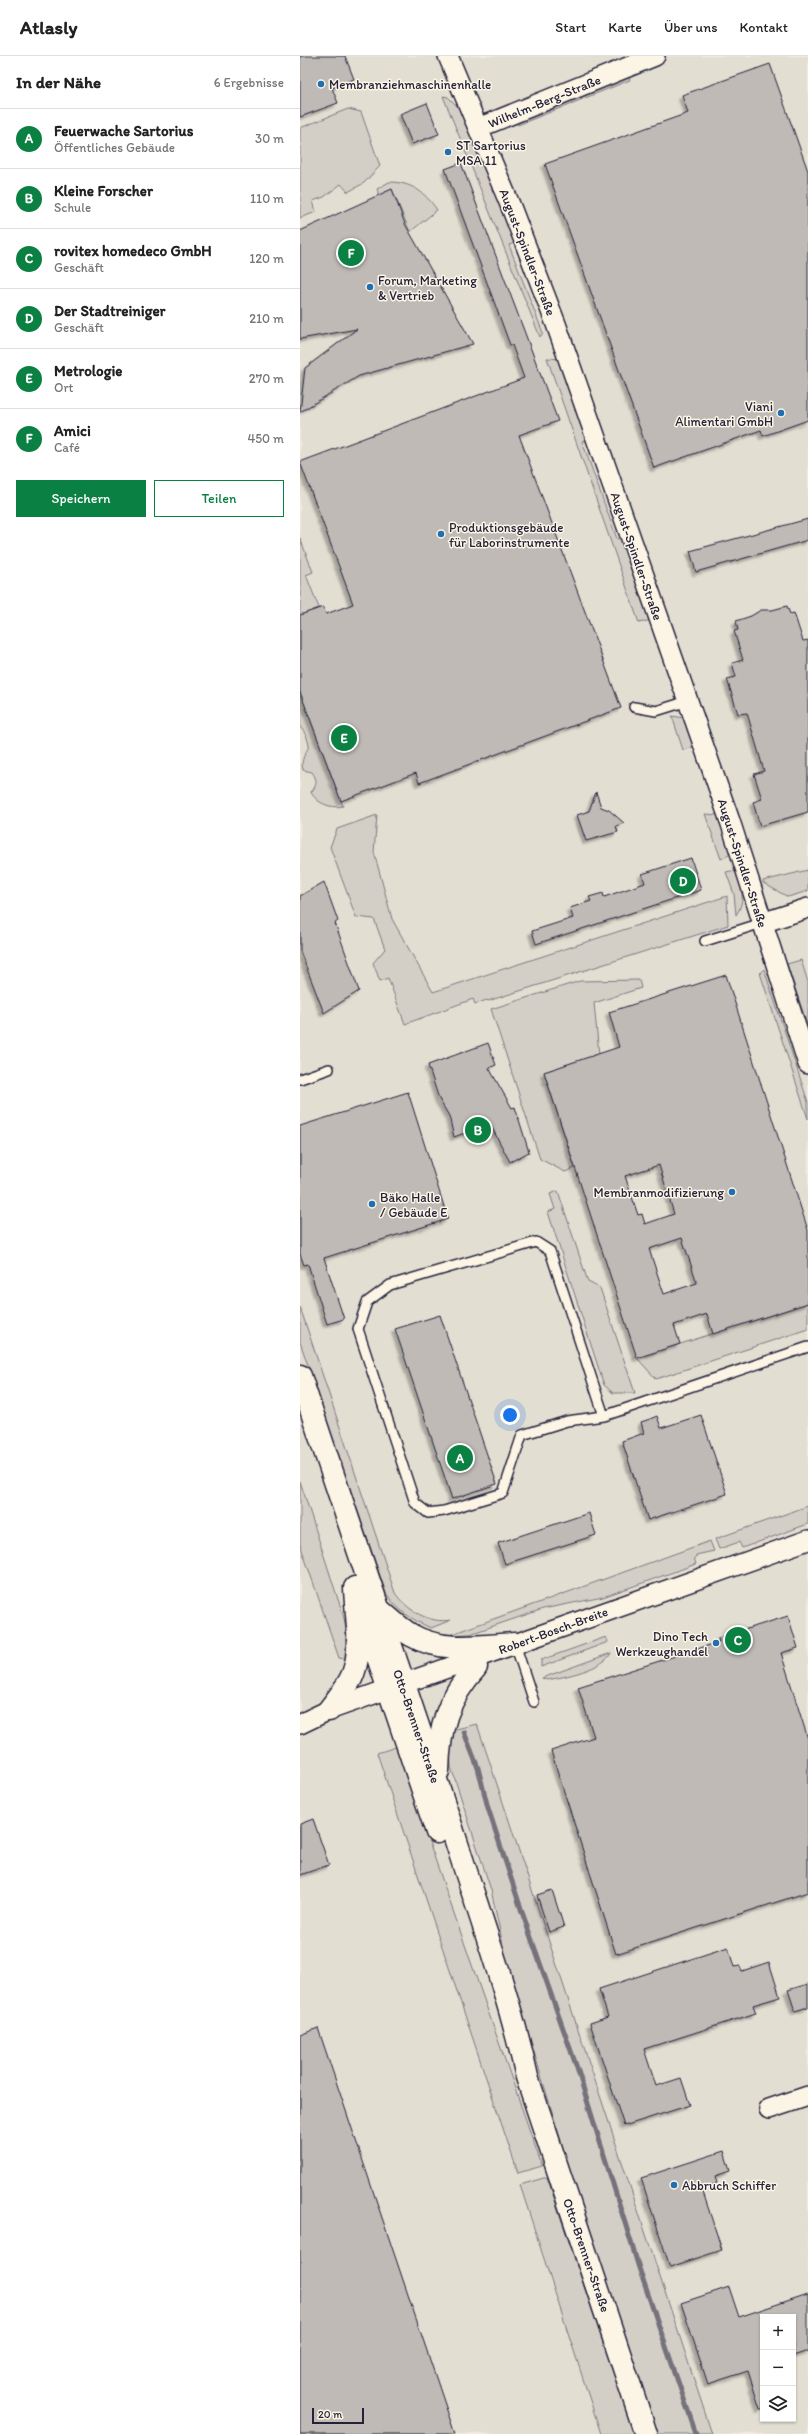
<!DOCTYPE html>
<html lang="de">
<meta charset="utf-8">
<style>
body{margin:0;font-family:Itim,sans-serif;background:#f6f6f6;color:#222}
.controls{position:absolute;right:12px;bottom:12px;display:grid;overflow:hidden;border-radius:0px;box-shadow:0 1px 3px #0004}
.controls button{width:36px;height:36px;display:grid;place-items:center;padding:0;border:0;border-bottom:1px solid #e0e0e0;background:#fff;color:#222;font:20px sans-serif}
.scale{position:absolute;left:12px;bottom:10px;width:52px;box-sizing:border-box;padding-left:4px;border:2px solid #22223b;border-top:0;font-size:11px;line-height:14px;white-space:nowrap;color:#22223b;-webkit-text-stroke:3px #fcf5e5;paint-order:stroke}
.you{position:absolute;left:210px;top:1359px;width:14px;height:14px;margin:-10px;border:3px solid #fff;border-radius:50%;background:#1a73e8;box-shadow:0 0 0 6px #1a73e833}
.badge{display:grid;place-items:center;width:26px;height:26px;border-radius:50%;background:#0b8043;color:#fff;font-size:13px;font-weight:700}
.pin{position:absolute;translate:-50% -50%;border:2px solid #fff;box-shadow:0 1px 4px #0006}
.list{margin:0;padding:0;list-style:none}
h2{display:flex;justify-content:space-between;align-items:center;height:52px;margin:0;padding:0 16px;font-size:17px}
h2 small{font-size:13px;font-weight:400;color:#767676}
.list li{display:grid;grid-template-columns:26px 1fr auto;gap:12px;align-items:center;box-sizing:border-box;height:60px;padding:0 16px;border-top:1px solid #e0e0e0}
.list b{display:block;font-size:15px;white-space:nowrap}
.list p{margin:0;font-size:13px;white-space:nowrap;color:#767676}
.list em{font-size:13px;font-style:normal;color:#767676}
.actions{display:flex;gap:8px;padding:12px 16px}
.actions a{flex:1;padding:9px 0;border:1px solid #0b8043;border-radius:0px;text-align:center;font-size:14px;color:#0b8043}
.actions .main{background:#0b8043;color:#fff}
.icon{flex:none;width:22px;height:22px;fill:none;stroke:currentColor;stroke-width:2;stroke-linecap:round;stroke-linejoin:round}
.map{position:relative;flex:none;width:508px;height:2378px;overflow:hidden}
header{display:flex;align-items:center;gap:24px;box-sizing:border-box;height:56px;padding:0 20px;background:#fff;border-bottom:1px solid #e0e0e0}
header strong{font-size:19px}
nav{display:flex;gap:22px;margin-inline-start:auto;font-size:14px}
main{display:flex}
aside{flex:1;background:#fff}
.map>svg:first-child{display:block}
</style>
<header>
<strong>Atlasly</strong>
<nav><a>Start</a><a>Karte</a><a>Über uns</a><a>Kontakt</a></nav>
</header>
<main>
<aside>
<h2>In der Nähe<small>6 Ergebnisse</small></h2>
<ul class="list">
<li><span class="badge">A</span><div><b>Feuerwache Sartorius</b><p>Öffentliches Gebäude</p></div><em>30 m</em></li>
<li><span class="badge">B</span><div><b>Kleine Forscher</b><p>Schule</p></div><em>110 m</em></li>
<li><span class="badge">C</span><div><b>rovitex homedeco GmbH</b><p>Geschäft</p></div><em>120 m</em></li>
<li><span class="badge">D</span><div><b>Der Stadtreiniger</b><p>Geschäft</p></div><em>210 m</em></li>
<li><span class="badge">E</span><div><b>Metrologie</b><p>Ort</p></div><em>270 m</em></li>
<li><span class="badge">F</span><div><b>Amici</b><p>Café</p></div><em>450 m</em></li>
</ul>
<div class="actions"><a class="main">Speichern</a><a>Teilen</a></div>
</aside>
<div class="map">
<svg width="508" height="2378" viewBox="0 0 508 2378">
<defs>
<filter id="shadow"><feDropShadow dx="-3.5" dy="3.5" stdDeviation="1" flood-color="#0004"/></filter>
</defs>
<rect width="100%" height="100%" fill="#f3edde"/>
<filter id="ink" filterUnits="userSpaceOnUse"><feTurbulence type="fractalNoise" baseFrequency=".025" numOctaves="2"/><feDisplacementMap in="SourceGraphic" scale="8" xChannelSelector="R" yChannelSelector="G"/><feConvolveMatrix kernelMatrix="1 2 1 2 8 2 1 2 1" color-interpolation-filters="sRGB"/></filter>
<g filter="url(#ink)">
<path fill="#e3ded2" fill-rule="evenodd" d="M 0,0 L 508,0 L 508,2378 L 0,2378 ZM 463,2261 L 493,2261 L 493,2363 L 463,2363 Z"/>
<path fill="#d4cfc6" stroke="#7b7880" d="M 328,19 L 330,24 L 218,69 L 216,64 Z
M 143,40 L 148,41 L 162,55 L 215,187 L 209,189 L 243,277 L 240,281 Z
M 48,53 L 61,56 L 80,110 L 64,127 L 48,136 L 41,128 L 24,141 L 13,145 L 16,156 L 0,162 L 0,72 Z
M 89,126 C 111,126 125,136 137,154 L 110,176 L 92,133 L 79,139 L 77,133 Z
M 247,302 L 260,303 L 288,383 L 282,385 L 317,483 L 323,482 L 351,564 L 339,567 Z
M 0,482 L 13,516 L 6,519 L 19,552 L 0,559 Z
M 0,636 L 41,745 L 43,750 C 31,753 16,747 11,736 C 18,729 17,723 12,716 L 3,714 C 0,702 6,699 9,689 L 6,678 L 0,671 Z
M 372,660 L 384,662 L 394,691 L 383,694 Z
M 405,758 L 418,759 L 431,798 L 421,803 Z
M 77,759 L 74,796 L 92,863 L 133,936 L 427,840 L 428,869 L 188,945 L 187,944 L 175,948 L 173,943 L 105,968 L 88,922 L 80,925 L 73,907 L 85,893 L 74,863 L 56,861 L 30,791 L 37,773 Z
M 508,814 L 508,835 L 488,841 L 463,827 L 463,825 Z
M 431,815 L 437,816 C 442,832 446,844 436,859 L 434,838 L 426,816 Z
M 501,904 L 508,926 L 508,971 L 487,908 Z
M 464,913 L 508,1046 L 508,1063 L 460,917 Z
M 339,924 L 341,932 L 294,947 L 299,998 L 244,1016 L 275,1112 L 265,1116 L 240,1103 L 191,953 L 280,925 Z
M 258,1135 L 288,1226 L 300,1232 L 335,1337 L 313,1337 L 304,1329 L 248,1156 L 255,1153 L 250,1138 Z
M 508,1247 L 508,1273 L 356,1323 L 337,1302 Z
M 0,1251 L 95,1537 C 107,1554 129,1568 151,1564 L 131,1572 C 112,1564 97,1554 86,1537 L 0,1286 Z
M 0,1425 L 44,1562 L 46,1574 L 45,1603 L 39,1602 L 0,1488 Z
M 508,1450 L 508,1468 L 442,1492 L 439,1486 L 419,1493 L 415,1483 Z
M 410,1485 L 414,1495 L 396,1499 L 397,1501 L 394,1502 L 396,1508 L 303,1541 L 243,1553 L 170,1578 L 149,1579 Z
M 306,1581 L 308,1586 L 241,1611 L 241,1604 Z
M 311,1597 C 304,1613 264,1621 247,1624 L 242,1622 Z
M 177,1668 L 412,2378 L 357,2378 L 280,2148 L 207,1907 L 191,1834 L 151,1711 L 150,1693 L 152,1674 Z
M 96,1691 L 242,2110 L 218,2117 L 77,1697 Z
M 247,2121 L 334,2378 L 301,2378 L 220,2129 Z"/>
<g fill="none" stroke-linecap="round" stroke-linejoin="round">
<path stroke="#75727b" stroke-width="5" d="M 164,1676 L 178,1712 L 188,1752 L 222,1856 L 277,2012 L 339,2212 L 396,2378"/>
</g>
<path fill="#bfbab6" stroke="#22223b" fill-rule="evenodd" filter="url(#shadow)" d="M 0,0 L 45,0 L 54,23 L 32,32 L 38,47 L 0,61 Z
M 470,8 L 508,115 L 508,364 L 463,380 L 461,374 L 354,412 L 245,108 L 388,57 L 382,39 Z
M 127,47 L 139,78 L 112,88 L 100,58 Z
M 161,107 L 258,365 L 219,379 L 321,652 L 119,727 L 116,717 L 41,745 L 0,636 L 0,559 L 23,551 L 26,558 L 53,548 L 0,406 L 224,322 L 212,289 L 210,289 L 145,113 Z
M 92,133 L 105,168 L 173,288 L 59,320 L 0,356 L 5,312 L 57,273 L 0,283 L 0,175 Z
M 508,463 L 508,484 L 396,516 L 390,495 Z
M 487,550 L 490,558 L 494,557 L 503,585 L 508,584 L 508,756 L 460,770 L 453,746 L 462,743 L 454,718 L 464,715 L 447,657 L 438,658 L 427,623 L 436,621 L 432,607 L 443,604 L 434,575 L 438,574 L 436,565 L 451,560 L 461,554 L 472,554 Z
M 296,736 L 301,751 L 309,754 L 324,767 L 316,770 L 318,776 L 286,785 L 277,759 L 289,755 Z
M 391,802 L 401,834 L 236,888 L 232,875 L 273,862 L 270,852 L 291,845 L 289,841 L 303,837 L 304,841 L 345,827 L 342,818 Z
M 24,826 L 38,865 L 35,867 L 59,935 L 24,957 L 0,895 L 0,840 Z
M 426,919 L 508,1174 L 508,1247 L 413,1278 L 407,1258 L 374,1269 L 380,1288 L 337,1302 L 244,1016 L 319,991 L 309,956 ZM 359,1109 L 374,1158 L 345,1168 L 342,1158 L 338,1159 L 325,1120 ZM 382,1182 L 397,1227 L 364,1238 L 349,1193 Z
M 188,987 L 196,1009 L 189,1012 L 212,1052 L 215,1051 L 229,1096 L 210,1106 L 191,1070 L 181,1075 L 179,1072 L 154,1081 L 149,1060 L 139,1043 L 128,1009 Z
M 108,1036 L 148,1163 L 24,1202 L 44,1263 L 27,1268 L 8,1208 L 4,1209 L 0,1198 L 0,1070 Z
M 140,1259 L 197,1428 L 152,1443 L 95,1273 Z
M 401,1359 L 427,1438 L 348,1464 L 322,1385 L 344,1377 L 341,1366 L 350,1363 L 357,1360 L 361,1372 Z
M 289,1457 L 296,1479 L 205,1508 L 198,1487 Z
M 488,1560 L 498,1592 L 481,1597 L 508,1683 L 508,1836 L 316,1898 L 251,1695 L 294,1681 L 278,1631 L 419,1586 L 418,1582 Z
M 13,1763 L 29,1809 L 0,1819 L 0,1768 Z
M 252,1834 L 264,1871 L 249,1876 L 237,1839 Z
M 428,1891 L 434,1911 L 440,1910 L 442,1915 L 469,1906 L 480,1941 L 453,1949 L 456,1957 L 344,1993 L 356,2030 L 381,2022 L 390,2049 L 324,2070 L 290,1967 L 308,1961 L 299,1933 Z
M 508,1928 L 508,1951 L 495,1955 L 488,1934 Z
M 18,1972 L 155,2378 L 0,2378 L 0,1979 Z
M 424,2095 L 430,2115 L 415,2120 L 417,2127 L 402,2133 L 422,2194 L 370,2211 L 341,2122 Z
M 429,2231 L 439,2261 L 508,2238 L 508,2295 L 493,2300 L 493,2261 L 463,2261 L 463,2353 L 460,2353 L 448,2315 L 408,2328 L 381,2247 Z"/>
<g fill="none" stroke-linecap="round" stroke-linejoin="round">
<g stroke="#22223b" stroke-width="12">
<path id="service" d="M 334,651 L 356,655 L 388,645
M 405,885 L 462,867
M 0,1023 L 29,1013
M 304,1360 L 250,1195 L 236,1186 L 90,1229 L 67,1246 L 58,1273 L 115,1447 L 128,1457 L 144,1455 L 203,1437 L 222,1379 L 267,1365 L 304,1360 L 508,1291
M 215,1588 L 234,1646"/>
</g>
<g stroke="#22223b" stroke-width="22">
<path id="minor" d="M 148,0 L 211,151 L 256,268 L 430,765 L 508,1008
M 178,72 L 355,0
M 462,867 L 508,852
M 0,1668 L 29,1654 L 508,1484
M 469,2053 L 508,2040"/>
</g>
<g stroke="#22223b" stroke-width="25">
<path id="secondary" d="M 0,1320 C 52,1479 108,1636 159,1794 C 183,1869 210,1944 227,2021 L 346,2378
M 61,1551 L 137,1776
M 77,1552 C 88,1561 99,1572 111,1579 C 142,1597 180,1590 215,1588
M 29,1654 C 37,1643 48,1631 53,1618 C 63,1591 56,1559 55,1532
M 138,1715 C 139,1672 147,1643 176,1611"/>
</g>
<use href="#service" stroke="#fcf5e5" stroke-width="9"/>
<use href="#minor" stroke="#fcf5e5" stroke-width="19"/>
<use href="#secondary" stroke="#fcf5e5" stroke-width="22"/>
</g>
</g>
<g fill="#1f6fb2" stroke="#fcf5e5" stroke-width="1.5">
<circle cx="21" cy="28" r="4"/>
<circle cx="148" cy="96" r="4"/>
<circle cx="70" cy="231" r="4"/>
<circle cx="481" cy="357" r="4"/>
<circle cx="141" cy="478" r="4"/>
<circle cx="432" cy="1136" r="4"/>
<circle cx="72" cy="1148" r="4"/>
<circle cx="416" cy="1587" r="4"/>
<circle cx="374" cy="2129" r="4"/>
</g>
<g text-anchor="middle" stroke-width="3" stroke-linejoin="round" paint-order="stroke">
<g font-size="13" fill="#22223b" stroke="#fcf5e5" text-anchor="start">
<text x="29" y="33">Membranziehmaschinenhalle</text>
<text x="156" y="94">ST Sartorius<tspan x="156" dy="15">MSA 11</tspan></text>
<text x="78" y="229">Forum, Marketing<tspan x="78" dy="15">&amp; Vertrieb</tspan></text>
<text x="473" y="355" text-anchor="end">Viani<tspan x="473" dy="15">Alimentari GmbH</tspan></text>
<text x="149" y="476">Produktionsgebäude<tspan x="149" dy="15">für Laborinstrumente</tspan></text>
<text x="424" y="1141" text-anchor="end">Membranmodifizierung</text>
<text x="80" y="1146">Bäko Halle<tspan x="80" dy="15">/ Gebäude E</tspan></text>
<text x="408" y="1585" text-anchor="end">Dino Tech<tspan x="408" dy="15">Werkzeughandel</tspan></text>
<text x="382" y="2134">Abbruch Schiffer</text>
</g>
<g font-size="13" fill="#22223b" stroke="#fcf5e5">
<text transform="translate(244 45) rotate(-22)" y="5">Wilhelm-Berg-Straße</text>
<text transform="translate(228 196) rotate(69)" y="5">August-Spindler-Straße</text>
<text transform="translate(337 500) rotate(71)" y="5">August-Spindler-Straße</text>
<text transform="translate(443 807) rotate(72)" y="5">August-Spindler-Straße</text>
<text transform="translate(253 1574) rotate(-20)" y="5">Robert-Bosch-Breite</text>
<text transform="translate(117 1670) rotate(71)" y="5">Otto-Brenner-Straße</text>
<text transform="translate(287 2199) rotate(71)" y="5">Otto-Brenner-Straße</text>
</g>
</g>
</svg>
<div class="controls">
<button>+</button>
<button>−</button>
<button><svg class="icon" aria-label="layers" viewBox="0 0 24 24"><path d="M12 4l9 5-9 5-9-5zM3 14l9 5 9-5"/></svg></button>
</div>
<div class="scale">20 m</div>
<div class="you"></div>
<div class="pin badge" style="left:160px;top:1402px">A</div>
<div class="pin badge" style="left:178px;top:1074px">B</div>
<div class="pin badge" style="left:438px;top:1584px">C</div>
<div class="pin badge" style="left:383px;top:825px">D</div>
<div class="pin badge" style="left:44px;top:682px">E</div>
<div class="pin badge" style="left:51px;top:197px">F</div>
</div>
</main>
